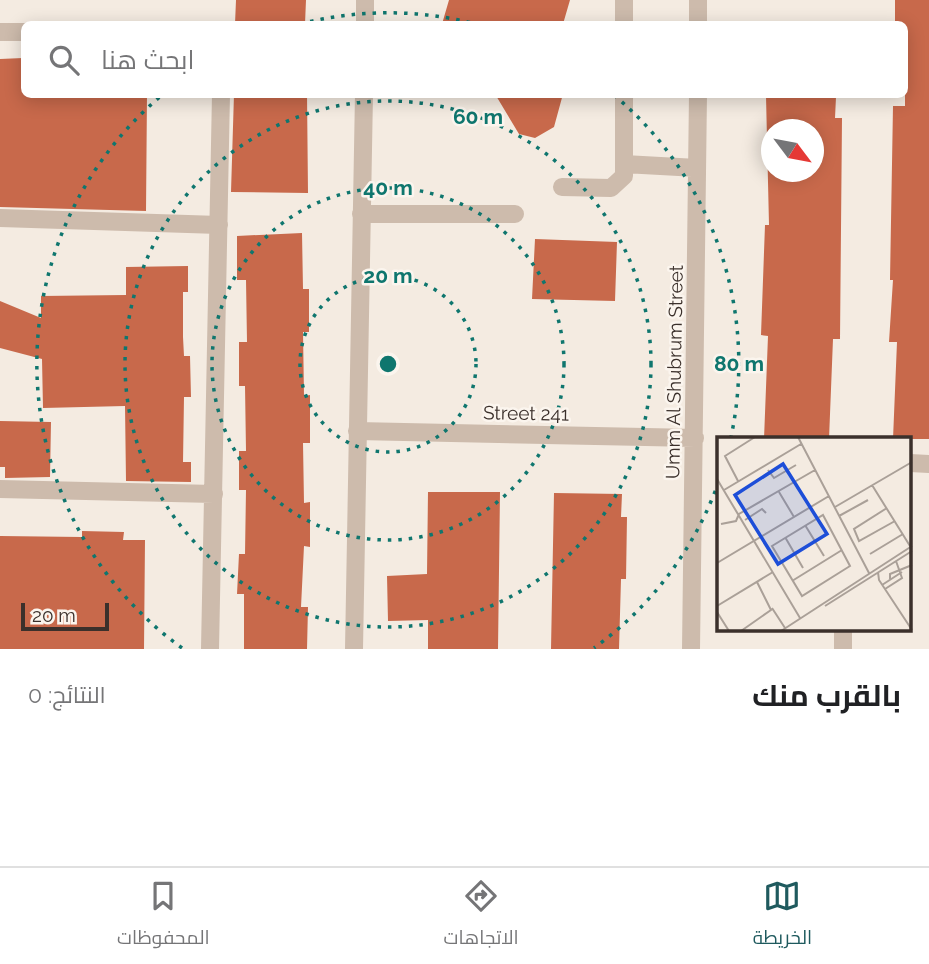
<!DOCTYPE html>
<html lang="ar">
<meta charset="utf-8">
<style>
body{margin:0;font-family:Raleway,Cairo,sans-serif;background:#f2f2f2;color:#202124;direction:rtl}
.compass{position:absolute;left:761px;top:119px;width:63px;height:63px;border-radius:50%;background:#fff;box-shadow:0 4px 18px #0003;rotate:122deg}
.scale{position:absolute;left:21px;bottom:18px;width:88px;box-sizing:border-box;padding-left:7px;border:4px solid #3b302b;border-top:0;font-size:19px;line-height:24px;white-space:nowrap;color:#3b302b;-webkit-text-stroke:5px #fbf5ee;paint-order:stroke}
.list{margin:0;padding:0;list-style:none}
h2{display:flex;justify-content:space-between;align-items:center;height:91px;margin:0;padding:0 28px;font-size:30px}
h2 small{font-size:23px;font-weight:400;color:#757577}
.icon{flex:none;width:38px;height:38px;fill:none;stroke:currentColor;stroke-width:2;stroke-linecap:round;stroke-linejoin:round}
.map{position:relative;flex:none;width:929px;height:649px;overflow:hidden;direction:ltr}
.search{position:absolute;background:#fff;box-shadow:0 4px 18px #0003;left:21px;right:21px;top:21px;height:77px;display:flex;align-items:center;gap:18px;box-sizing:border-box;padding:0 24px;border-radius:10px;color:#757577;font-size:26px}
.sheet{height:217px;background:#fff}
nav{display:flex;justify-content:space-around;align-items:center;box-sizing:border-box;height:98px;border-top:2px solid #e0e0e0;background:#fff;font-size:19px;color:#757577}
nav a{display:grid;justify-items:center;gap:4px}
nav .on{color:#1f5a5e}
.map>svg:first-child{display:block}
</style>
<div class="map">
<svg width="929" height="649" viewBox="0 0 929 649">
<rect width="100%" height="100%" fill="#f4ebe1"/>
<path fill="#c8694b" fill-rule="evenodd" d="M 236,0 L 306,0 L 305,24 L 235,24 Z
M 449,0 L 570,0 L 563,24 L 442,24 Z
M 895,0 L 929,0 L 929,439 L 893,439 L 897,342 L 889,342 L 893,280 L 890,280 L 893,106 L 905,106 L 905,24 L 895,24 Z
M 23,58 L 24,94 L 147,94 L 146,211 L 0,207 L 0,59 Z
M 234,94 L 307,94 L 308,193 L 231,192 Z
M 495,94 L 563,94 L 554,127 L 535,138 L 519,134 Z
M 766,96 L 836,97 L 835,118 L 842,118 L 840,339 L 833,339 L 829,439 L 764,439 L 768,336 L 761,335 L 765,225 L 769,225 ZM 772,130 L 814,130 L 814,172 L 772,172 Z
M 302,233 L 303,289 L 309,289 L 309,332 L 303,332 L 304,396 L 310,395 L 310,443 L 303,443 L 304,503 L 310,502 L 310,547 L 304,546 L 301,607 L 308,607 L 307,649 L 244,649 L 244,594 L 237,594 L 239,554 L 245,554 L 246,490 L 239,490 L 239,451 L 246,451 L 245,386 L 239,386 L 239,342 L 247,342 L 246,280 L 237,280 L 237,236 Z
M 535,239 L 617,242 L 615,301 L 532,299 Z
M 188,266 L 188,292 L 183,292 L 183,337 L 184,356 L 190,356 L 191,397 L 184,397 L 183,462 L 191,462 L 191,482 L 126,481 L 125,406 L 43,408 L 42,359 L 0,348 L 0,301 L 41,318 L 41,296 L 126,295 L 126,267 Z
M 0,421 L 51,422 L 50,477 L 5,478 L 5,467 L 0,467 Z
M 428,492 L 500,492 L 498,649 L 428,649 L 428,620 L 388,621 L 387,576 L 427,574 Z
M 554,493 L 622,494 L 621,517 L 627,517 L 626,579 L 621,579 L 619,649 L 551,649 Z
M 82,531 L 124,532 L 123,540 L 145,540 L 144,649 L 0,649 L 0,536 L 82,537 Z"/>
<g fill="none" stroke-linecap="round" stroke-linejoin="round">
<path stroke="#cdbbac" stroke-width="18" d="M 624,0 L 624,24
M 365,24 L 365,0
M 698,24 L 698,0
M 0,32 L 24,32
M 624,164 L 697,168
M 562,187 L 611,188 L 624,176 L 624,94
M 361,214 L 515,214
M 0,218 L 219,225
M 357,431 L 695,438
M 910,463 L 929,464
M 0,489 L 214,494
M 210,649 L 221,94
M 354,649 L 364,94
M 691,649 L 698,94
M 843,649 L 843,630"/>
</g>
<g fill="none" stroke="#0f766e" stroke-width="3.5" stroke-dasharray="3.5 7">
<circle cx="388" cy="364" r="88"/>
<circle cx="388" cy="364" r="176"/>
<circle cx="388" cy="364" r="263"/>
<path d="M719 481A351 351 0 0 1 594 648M182 648A351 351 0 0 1 162 95M300 24A351 351 0 0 1 476 24M614 95A351 351 0 0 1 731 437"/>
</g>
<g text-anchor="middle" stroke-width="5" stroke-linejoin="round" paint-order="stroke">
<g font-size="19" fill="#3b302b" stroke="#fbf5ee">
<text transform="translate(674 372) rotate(-89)" y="7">Umm Al Shubrum Street</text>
<text transform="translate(526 413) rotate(1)" y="7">Street 241</text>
</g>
</g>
<g transform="translate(717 437)">
<rect width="194" height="194" fill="#f4ebe1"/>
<path fill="none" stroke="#aaa098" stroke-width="2" d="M 81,0 L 152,136M 51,33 L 57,41 L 79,28M 0,42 L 83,181M 21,44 L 8,19 L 38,0M 155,48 L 193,109M 7,53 L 84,7M 62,55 L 77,80M 118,70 L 195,25M 170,71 L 137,92 L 142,104 L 178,84M 106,78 L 133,129 L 85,159 L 55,109 ZM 122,79 L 151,63M 28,83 L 45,72 L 49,76M 4,87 L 19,84 L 22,77 L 98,33M 88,88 L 107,119M 68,100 L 86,131M 153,117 L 186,97M 0,126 L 112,59M 161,135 L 162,143 L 195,193M 173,142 L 173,137 L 195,128M 75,144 L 125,113M 165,148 L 185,135M 168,152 L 185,141 L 179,124M 0,169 L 56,135M 108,169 L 195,114M 55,171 L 68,191M 0,175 L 12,194M 24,194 L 54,173 L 40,145M 64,194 L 195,109"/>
<path fill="#1d4ed8" fill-opacity="0.15" stroke="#1d4ed8" stroke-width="3.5" d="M 66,27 L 110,97 L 61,127 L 18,58 Z"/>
<rect width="194" height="194" fill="none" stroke="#3b302b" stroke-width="3.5"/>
</g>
<circle cx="388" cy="364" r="10" fill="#0f766e" stroke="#fbf5ee" stroke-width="3.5"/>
<g font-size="21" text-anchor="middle" font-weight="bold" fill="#0f766e" stroke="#fbf5ee" stroke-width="5" stroke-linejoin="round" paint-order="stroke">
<text x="478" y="124">60 m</text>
<text x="388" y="195">40 m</text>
<text x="388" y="283">20 m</text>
<text x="739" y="371">80 m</text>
</g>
</svg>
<svg class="compass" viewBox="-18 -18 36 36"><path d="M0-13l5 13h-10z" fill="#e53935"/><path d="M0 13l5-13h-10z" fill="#757577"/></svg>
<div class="scale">20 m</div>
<div class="search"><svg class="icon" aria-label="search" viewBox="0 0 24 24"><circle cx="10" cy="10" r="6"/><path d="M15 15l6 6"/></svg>ابحث هنا</div>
</div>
<section class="sheet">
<h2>بالقرب منك<small>النتائج: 0</small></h2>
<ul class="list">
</ul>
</section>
<nav>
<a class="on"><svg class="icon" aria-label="map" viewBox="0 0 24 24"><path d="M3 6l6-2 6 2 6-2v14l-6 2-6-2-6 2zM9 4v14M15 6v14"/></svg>الخريطة</a>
<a><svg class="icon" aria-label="directions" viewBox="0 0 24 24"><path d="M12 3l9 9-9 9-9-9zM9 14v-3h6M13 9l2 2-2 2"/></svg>الاتجاهات</a>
<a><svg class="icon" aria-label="saved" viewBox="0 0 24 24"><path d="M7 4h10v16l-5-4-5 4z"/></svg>المحفوظات</a>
</nav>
